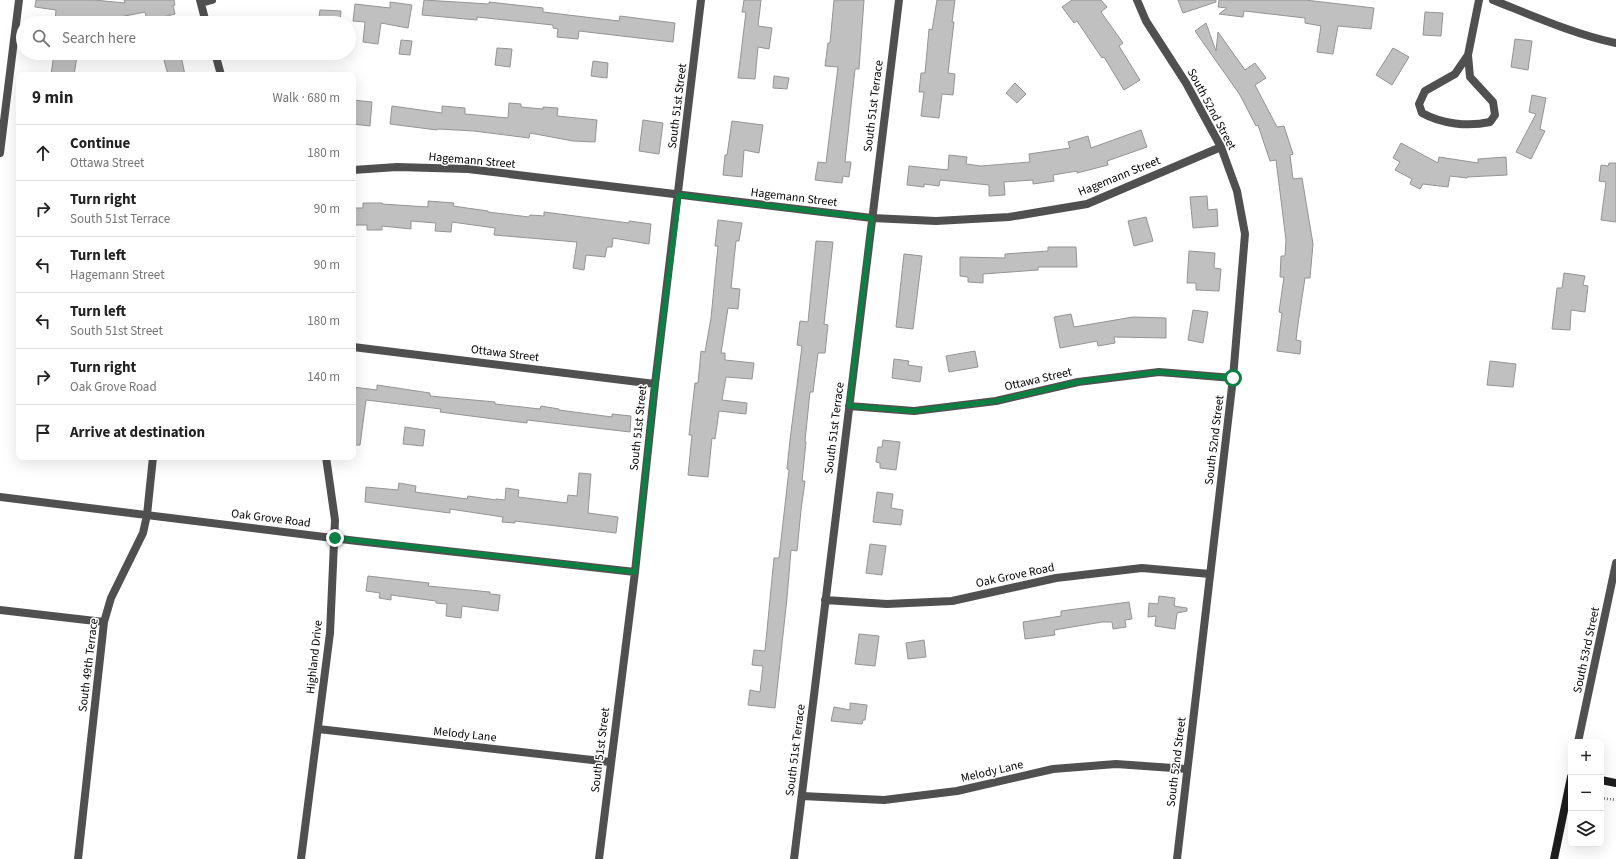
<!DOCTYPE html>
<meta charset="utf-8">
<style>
body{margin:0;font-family:"Source Sans 3",sans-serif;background:#f2f2f2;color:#222}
.controls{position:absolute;right:12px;bottom:12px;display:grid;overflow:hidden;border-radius:8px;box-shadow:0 4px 16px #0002}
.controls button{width:36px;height:36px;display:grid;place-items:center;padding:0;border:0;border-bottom:1px solid #e0e0e0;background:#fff;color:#222;font:20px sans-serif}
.stop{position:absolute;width:12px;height:12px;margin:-9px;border:3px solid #0b8043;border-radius:50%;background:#fff}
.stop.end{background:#0b8043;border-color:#fff;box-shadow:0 1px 4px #0008}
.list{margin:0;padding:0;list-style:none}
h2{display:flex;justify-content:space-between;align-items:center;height:52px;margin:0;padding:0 16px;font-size:17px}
h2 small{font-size:13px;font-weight:400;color:#767676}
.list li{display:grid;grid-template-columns:26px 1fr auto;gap:12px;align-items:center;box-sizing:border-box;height:56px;padding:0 16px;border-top:1px solid #e0e0e0}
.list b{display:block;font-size:15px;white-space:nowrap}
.list p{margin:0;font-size:13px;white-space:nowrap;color:#767676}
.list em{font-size:13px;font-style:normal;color:#767676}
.icon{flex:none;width:22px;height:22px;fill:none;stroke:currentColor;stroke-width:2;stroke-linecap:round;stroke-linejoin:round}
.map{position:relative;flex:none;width:1616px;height:859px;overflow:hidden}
.search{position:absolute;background:#fff;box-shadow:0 4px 16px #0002;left:16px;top:16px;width:340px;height:44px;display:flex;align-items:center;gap:10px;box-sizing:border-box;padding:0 14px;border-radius:22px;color:#767676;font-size:15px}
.panel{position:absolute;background:#fff;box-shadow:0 4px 16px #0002;left:16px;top:72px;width:340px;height:388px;border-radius:8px}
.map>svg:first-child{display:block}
</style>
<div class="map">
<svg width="1616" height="859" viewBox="0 0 1616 859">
<rect width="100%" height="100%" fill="#fff"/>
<path fill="#c0c0c0" stroke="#949494" d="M 36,0 L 94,0 L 125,3 L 124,0 L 174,0 L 175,5 L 173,5 L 175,14 L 147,21 L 145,12 L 110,19 L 110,22 L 73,18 L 73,23 L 55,23 L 56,10 L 35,7 Z
M 424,0 L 489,4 L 489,2 L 543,8 L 543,12 L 619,21 L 620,16 L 675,23 L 673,42 L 579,31 L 578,39 L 557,37 L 558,29 L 553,28 L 553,25 L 477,17 L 477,20 L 422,15 Z
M 744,0 L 761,0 L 758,26 L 772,28 L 769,49 L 758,47 L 755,79 L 738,78 L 746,12 L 742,12 Z
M 834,0 L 864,0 L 859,69 L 855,69 L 845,162 L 851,162 L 849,177 L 843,176 L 842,183 L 815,180 L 818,162 L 826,163 L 838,67 L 825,66 L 828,43 L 830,43 Z
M 937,0 L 955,0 L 952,22 L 954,22 L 948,73 L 955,74 L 953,95 L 942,94 L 939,118 L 921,116 L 924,92 L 919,92 L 921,73 L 925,73 L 929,29 L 932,30 Z
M 1072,0 L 1101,0 L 1107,7 L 1101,12 L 1123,43 L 1119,46 L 1140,80 L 1124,90 L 1104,57 L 1102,58 L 1077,21 L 1074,23 L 1062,7 Z
M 1178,0 L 1216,0 L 1216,2 L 1183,13 Z
M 1219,0 L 1305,0 L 1374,8 L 1371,29 L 1338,26 L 1333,54 L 1317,52 L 1321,26 L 1305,23 L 1305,18 L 1244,11 L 1243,17 L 1219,14 L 1227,8 L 1218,7 Z
M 390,2 L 412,5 L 408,28 L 381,23 L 378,44 L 363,42 L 365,22 L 353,21 L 355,4 L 390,8 Z
M 320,10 L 341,11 L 340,23 L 318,23 Z
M 1425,12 L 1443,13 L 1441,36 L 1423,35 Z
M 1206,23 L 1216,51 L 1218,32 L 1245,70 L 1255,63 L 1266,78 L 1255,85 L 1277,127 L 1284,126 L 1293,154 L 1290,155 L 1293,179 L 1302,178 L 1313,244 L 1310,278 L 1305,278 L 1298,324 L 1296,340 L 1301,341 L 1300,354 L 1277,351 L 1282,313 L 1279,312 L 1284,277 L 1280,277 L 1281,256 L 1285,256 L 1286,240 L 1276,160 L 1270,161 L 1258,125 L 1256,126 L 1240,95 L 1195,31 Z
M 1515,39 L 1532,41 L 1528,70 L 1511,67 Z
M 401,40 L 412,41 L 410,55 L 399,54 Z
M 497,48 L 512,49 L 510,67 L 495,65 Z
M 1393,48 L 1409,57 L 1392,85 L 1376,75 Z
M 54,53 L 77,56 L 74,75 L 51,75 Z
M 181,56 L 185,75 L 168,75 L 164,60 Z
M 593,61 L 608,63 L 607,78 L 591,76 Z
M 774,76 L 789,78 L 787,89 L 773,88 Z
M 1015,83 L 1026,94 L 1017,103 L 1006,93 Z
M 1532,95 L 1546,98 L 1540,129 L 1545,131 L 1531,159 L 1516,152 L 1536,114 L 1529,112 Z
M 353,100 L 372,102 L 370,126 L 353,124 Z
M 509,103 L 521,104 L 521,107 L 543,109 L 543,107 L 558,108 L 557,116 L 597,120 L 595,142 L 573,141 L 530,133 L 529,138 L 474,131 L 438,129 L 437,130 L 390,124 L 392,106 L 442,113 L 442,106 L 465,108 L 465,114 L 508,118 Z
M 643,120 L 663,123 L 659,154 L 639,151 Z
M 732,121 L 763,125 L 759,153 L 744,150 L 742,177 L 723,175 L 725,155 L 727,155 Z
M 1141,130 L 1147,147 L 1107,161 L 1108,165 L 1077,173 L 1077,171 L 1053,175 L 1054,181 L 1033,184 L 1033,180 L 1004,182 L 1005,195 L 989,196 L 989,185 L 940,180 L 939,186 L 924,184 L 924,187 L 907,185 L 909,166 L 948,170 L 949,155 L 967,157 L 966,164 L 981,166 L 1030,162 L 1029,154 L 1070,148 L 1068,142 L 1088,136 L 1091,148 Z
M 1401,143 L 1438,163 L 1439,157 L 1478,163 L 1478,159 L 1506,157 L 1507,175 L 1467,177 L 1467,178 L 1450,176 L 1448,187 L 1423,184 L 1420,189 L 1410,184 L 1412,179 L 1395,170 L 1400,162 L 1393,158 Z
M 1609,163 L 1616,163 L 1616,222 L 1601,220 L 1606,182 L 1599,181 L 1601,165 L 1608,166 Z
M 1207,196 L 1208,210 L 1217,209 L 1218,226 L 1193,228 L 1190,197 Z
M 428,201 L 454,203 L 453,206 L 488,211 L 488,212 L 529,217 L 530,215 L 544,216 L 544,212 L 629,223 L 629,221 L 651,224 L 649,244 L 613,238 L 612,247 L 607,247 L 605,257 L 586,255 L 584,270 L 573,268 L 577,242 L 494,235 L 495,228 L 452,222 L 451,232 L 435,231 L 436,223 L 411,221 L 411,229 L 382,226 L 382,230 L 367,230 L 367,225 L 355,225 L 355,208 L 363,208 L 363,203 L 382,203 L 382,204 L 428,207 Z
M 1146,217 L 1153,241 L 1134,246 L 1128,221 Z
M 718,220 L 742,223 L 739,241 L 736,241 L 731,288 L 740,289 L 738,309 L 728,308 L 721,353 L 725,353 L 725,360 L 754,363 L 752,379 L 726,377 L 722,400 L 747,403 L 746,414 L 719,411 L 715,439 L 712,438 L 708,477 L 688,475 L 692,435 L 689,435 L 695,383 L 698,383 L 701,351 L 705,352 L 711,318 L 718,246 L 715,246 Z
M 816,241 L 833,242 L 824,324 L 828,325 L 825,353 L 818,353 L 813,392 L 810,392 L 805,441 L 806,442 L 802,481 L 805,481 L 801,510 L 797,551 L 791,550 L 787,598 L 775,708 L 748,705 L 750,690 L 760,692 L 763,666 L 752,665 L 754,650 L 765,651 L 774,558 L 779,558 L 789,470 L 787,469 L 790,440 L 802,346 L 797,345 L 800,321 L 808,322 Z
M 1048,247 L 1076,247 L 1077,267 L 1038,267 L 1038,270 L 983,274 L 983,283 L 968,282 L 968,277 L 960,276 L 960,257 L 1005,258 L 1005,254 L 1048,251 Z
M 1189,251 L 1215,253 L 1214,268 L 1221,269 L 1219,291 L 1196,290 L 1196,283 L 1187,283 Z
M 904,254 L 922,256 L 913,329 L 896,327 Z
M 1564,273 L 1585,276 L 1583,285 L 1588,286 L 1585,312 L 1571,310 L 1570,330 L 1552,329 L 1557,288 L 1562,288 Z
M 1193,310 L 1208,312 L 1203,343 L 1188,340 Z
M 1071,314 L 1074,327 L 1133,317 L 1166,318 L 1166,338 L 1114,337 L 1115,343 L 1098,346 L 1097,341 L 1060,348 L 1054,317 Z
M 975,351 L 978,367 L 949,372 L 946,356 Z
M 894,359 L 909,361 L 908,365 L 922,367 L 920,382 L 892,378 Z
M 1490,361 L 1516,364 L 1513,387 L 1487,385 Z
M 377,385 L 430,393 L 430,396 L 495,402 L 495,404 L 540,409 L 541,406 L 559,409 L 559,410 L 612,417 L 612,414 L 631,416 L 630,432 L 527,420 L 527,423 L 494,419 L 440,412 L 441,409 L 366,400 L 360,445 L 353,445 L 353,387 L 377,390 Z
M 405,427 L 425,430 L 423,446 L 403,444 Z
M 883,440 L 900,442 L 896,470 L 880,468 L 880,463 L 876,462 L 878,447 L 882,447 Z
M 579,473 L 591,474 L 588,513 L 618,517 L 616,533 L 515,521 L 515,523 L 502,522 L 503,517 L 450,509 L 450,513 L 365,502 L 366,487 L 398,490 L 399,483 L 416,486 L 415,492 L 467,499 L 468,496 L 496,500 L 496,499 L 505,500 L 506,488 L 519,490 L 518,497 L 567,503 L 568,495 L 577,496 Z
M 877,492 L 893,494 L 891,508 L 903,510 L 901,525 L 873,522 Z
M 870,544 L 886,546 L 882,575 L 866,573 Z
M 368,576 L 429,583 L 428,586 L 490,592 L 490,594 L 500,595 L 498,611 L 462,606 L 461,618 L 446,616 L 447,604 L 436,603 L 436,601 L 391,595 L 391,600 L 379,598 L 380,593 L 366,591 Z
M 1159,596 L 1175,598 L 1174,606 L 1187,608 L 1187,611 L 1177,613 L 1175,629 L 1155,626 L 1156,616 L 1148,617 L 1149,603 L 1158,604 Z
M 1129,602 L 1132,619 L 1125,620 L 1126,627 L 1113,629 L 1112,622 L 1102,622 L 1054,630 L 1055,635 L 1025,639 L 1023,622 L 1061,616 L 1061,611 Z
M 859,634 L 879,636 L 875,666 L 855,664 Z
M 924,640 L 926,657 L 908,659 L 906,643 Z
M 850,703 L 867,705 L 865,720 L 863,720 L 862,724 L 831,721 L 834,707 L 850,710 Z"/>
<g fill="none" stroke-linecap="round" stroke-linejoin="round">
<path stroke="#727272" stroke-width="2.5" stroke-dasharray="1 2" stroke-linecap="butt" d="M 1601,798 L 1616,800"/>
<path stroke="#505050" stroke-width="8" d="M 200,0 L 206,23
M 1137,0 L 1146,21 L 1186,83 L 1221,147 L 1237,191 L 1245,234 L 1233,378 L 1177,859
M 1493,0 C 1531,15 1576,35 1616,43
M 201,3 L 212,0
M 215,53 L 221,75
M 1468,55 L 1470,77 L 1493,102 L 1495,115 L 1490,122 C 1468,127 1442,124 1422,113 L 1419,104 L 1425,91 L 1455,74 Z
M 1468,55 L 1479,0
M 0,153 L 19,0
M 353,170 L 397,167 L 468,169 L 872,218 L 936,221 L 1009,217 L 1087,204 L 1221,147
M 353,347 L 655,384
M 849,406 L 914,411 L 996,401 L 1078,382 L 1159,372 L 1233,378
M 0,497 L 357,541 L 635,572
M 825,600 L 887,604 L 952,601 L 1056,578 L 1142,568 L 1210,574
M 0,610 L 104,622
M 318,729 L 610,762
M 1578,742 L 1616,563
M 802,796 L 884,800 L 957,791 L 1053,769 L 1116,764 L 1187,769
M 78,859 L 104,622 L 111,598 L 143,533 L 147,515 L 153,457
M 301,859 L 330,633 L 335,520 L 326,457
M 599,859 L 635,572 L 655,384 L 701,0
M 794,859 L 899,0"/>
<path stroke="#1d1d1d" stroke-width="8" d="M 1601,780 L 1616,783
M 1554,859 L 1571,777"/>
</g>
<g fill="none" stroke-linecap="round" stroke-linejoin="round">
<path stroke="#0b8043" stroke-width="5" d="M 335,538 L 635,572 L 655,384 L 679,195 L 872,218 L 849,406 L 914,411 L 996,401 L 1078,382 L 1159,372 L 1233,378"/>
</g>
<g text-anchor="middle" stroke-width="3" stroke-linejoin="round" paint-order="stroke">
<g font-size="12" fill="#000" stroke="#fff">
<text transform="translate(677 106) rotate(-83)" y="4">South 51st Street</text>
<text transform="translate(873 106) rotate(-83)" y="4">South 51st Terrace</text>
<text transform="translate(1212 109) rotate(62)" y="4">South 52nd Street</text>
<text transform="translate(472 160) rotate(5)" y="4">Hagemann Street</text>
<text transform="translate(1119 176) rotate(-22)" y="4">Hagemann Street</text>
<text transform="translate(794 197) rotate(7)" y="4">Hagemann Street</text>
<text transform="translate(505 353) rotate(7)" y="4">Ottawa Street</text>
<text transform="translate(1038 379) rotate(-13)" y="4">Ottawa Street</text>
<text transform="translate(638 428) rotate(-84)" y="4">South 51st Street</text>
<text transform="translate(834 428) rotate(-83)" y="4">South 51st Terrace</text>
<text transform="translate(1214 440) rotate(-83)" y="4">South 52nd Street</text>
<text transform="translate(271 518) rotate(7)" y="4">Oak Grove Road</text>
<text transform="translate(1015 575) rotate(-12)" y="4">Oak Grove Road</text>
<text transform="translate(1586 650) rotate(-78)" y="4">South 53rd Street</text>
<text transform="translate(314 657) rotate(-84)" y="4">Highland Drive</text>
<text transform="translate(88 665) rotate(-83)" y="4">South 49th Terrace</text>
<text transform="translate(465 734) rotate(6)" y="4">Melody Lane</text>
<text transform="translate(600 750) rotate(-83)" y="4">South 51st Street</text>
<text transform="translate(795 750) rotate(-83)" y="4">South 51st Terrace</text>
<text transform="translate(1176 762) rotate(-83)" y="4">South 52nd Street</text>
<text transform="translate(992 771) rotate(-13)" y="4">Melody Lane</text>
</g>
</g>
</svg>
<div class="controls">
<button>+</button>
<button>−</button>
<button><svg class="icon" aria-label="layers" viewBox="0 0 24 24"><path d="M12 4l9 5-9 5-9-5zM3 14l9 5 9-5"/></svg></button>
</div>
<div class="stop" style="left:1233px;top:378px"></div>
<div class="stop end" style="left:335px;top:538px"></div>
<div class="search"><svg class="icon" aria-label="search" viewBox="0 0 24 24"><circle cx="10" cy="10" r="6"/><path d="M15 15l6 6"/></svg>Search here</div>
<section class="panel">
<h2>9 min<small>Walk · 680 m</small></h2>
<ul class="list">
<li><svg class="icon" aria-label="ahead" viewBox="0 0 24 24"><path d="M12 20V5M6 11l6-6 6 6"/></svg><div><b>Continue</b><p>Ottawa Street</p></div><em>180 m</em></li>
<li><svg class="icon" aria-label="right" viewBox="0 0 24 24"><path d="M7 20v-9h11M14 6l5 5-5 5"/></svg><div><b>Turn right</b><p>South 51st Terrace</p></div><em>90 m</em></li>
<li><svg class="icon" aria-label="left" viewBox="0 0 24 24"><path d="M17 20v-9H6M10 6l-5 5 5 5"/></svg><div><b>Turn left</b><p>Hagemann Street</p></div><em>90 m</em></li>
<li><svg class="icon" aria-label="left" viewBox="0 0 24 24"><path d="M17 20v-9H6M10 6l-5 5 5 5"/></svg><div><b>Turn left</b><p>South 51st Street</p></div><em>180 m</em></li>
<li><svg class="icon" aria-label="right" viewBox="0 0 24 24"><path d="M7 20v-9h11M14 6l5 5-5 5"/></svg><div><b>Turn right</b><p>Oak Grove Road</p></div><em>140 m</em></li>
<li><svg class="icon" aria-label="arrive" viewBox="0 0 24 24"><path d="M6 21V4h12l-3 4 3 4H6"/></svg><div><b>Arrive at destination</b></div></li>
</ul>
</section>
</div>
